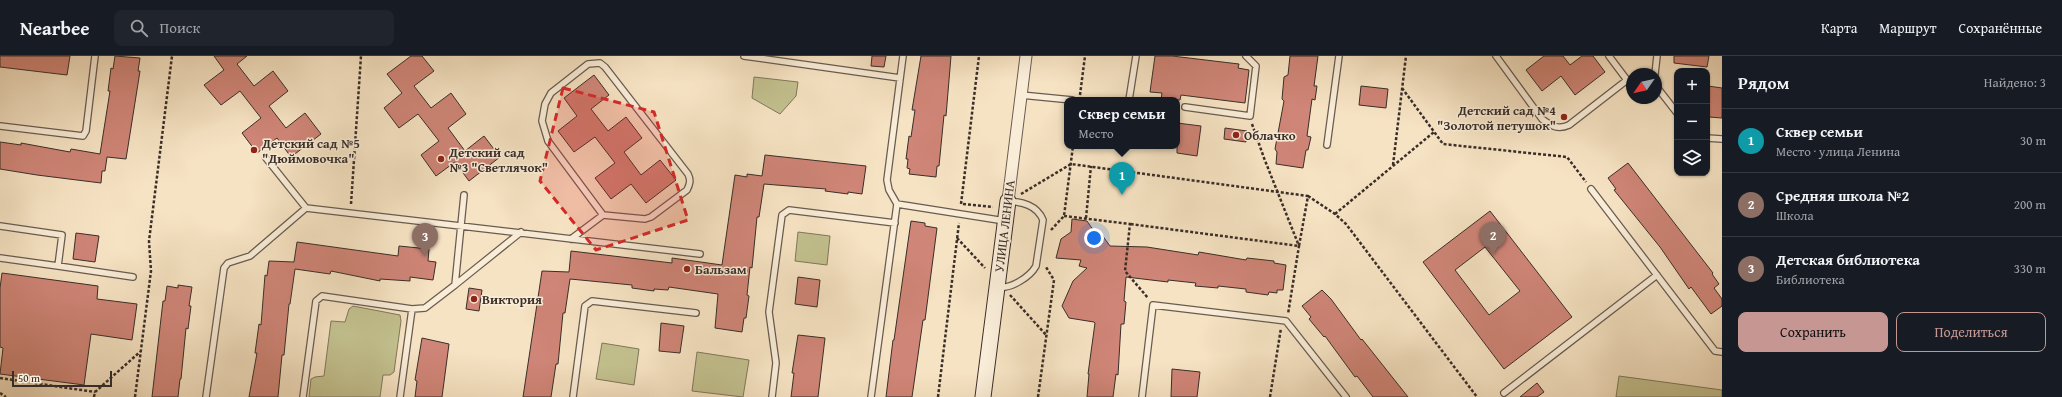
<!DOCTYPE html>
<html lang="ru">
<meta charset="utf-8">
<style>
body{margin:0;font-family:"Gentium Book Plus",serif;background:#20242c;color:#f1f3f6}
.controls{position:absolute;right:12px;top:12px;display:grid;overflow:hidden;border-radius:8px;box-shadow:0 1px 3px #0004}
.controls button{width:36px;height:36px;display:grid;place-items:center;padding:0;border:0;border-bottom:1px solid #363941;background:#171b24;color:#f1f3f6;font:20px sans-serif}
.compass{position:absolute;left:1626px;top:12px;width:36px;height:36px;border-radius:50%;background:#171b24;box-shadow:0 1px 3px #0004;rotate:236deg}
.scale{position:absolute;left:12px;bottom:10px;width:100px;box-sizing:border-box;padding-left:4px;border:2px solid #3a2e29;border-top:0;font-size:11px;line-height:14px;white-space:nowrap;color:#3a2e29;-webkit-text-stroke:3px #f9edd8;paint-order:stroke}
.you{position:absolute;left:1094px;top:182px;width:14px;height:14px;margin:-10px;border:3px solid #fff;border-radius:50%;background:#1a73e8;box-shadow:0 0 0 6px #1a73e833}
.badge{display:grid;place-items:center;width:26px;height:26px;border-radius:50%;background:#c59692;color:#fff;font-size:13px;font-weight:700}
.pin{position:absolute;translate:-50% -33px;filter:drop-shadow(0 1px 2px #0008)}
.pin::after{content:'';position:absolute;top:21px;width:14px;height:12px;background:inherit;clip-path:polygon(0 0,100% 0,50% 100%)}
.popup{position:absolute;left:1064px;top:41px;width:116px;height:52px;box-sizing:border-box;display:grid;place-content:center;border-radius:8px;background:#171b24;filter:drop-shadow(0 1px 3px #0005);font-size:13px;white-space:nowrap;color:#9ea1a6}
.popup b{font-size:15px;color:#f1f3f6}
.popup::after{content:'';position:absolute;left:50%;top:100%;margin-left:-8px;border:8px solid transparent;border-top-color:#171b24}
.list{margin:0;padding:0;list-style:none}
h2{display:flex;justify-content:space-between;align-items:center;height:52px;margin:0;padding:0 16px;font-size:17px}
h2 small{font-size:13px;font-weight:400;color:#9ea1a6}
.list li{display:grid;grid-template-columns:26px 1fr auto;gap:12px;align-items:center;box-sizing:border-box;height:64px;padding:0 16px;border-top:1px solid #363941}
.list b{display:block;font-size:15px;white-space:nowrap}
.list p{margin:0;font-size:13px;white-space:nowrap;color:#9ea1a6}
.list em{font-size:13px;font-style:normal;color:#9ea1a6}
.actions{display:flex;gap:8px;padding:12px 16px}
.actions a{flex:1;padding:9px 0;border:1px solid #c59692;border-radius:8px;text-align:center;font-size:14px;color:#c59692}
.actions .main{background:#c59692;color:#111}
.icon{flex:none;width:22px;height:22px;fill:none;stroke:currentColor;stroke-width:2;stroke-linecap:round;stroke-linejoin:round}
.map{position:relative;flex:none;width:1722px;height:341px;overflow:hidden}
header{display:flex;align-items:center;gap:24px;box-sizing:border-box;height:56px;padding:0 20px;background:#171b24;border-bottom:1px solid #363941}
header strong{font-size:19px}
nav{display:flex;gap:22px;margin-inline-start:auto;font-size:14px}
.search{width:280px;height:36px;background:#20242c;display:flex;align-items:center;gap:10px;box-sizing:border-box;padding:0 14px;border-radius:8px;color:#9ea1a6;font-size:15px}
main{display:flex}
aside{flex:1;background:#171b24}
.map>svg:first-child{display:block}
</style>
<header>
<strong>Nearbee</strong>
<div class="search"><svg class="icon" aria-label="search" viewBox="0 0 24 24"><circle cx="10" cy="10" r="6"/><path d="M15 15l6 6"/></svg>Поиск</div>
<nav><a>Карта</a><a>Маршрут</a><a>Сохранённые</a></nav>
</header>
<main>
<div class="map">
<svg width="1722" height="341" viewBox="0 0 1722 341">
<rect width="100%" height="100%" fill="#f6e3c3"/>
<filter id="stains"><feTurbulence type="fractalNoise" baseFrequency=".005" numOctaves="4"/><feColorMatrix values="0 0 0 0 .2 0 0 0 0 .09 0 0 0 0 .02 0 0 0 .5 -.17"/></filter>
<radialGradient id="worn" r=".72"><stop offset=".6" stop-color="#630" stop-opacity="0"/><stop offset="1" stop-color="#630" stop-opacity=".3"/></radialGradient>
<path fill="#c3c18f" stroke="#7e785c" d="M 754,21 L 798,26 L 796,40 L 780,58 L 752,42 Z
M 798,176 L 830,180 L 827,209 L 795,205 Z
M 353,250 L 400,259 L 401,265 L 394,316 L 390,319 L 383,319 L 380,341 L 309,341 L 311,323 L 315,321 L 324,320 L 331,265 L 345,266 L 349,253 Z
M 602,287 L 639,293 L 634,329 L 596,323 Z
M 697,296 L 749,304 L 743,341 L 692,335 Z
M 1619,320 L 1722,334 L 1722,341 L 1616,341 Z"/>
<path fill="#cf8577" stroke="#3a2e29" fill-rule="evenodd" d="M 0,0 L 70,0 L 67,19 L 0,11 Z
M 115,0 L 140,2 L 138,15 L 140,15 L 126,103 L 107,101 L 105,115 L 102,115 L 101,127 L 37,119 L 0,113 L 0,86 L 21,89 L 21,87 L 70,96 L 71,93 L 100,98 L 110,35 L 108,35 L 111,12 L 113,13 Z
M 214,0 L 247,0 L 237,8 L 254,30 L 273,15 L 288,35 L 269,50 L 286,72 L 305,57 L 321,78 L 291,101 L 277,82 L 257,97 L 242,77 L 261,62 L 240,35 L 221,49 L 204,29 L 224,14 Z
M 411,0 L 422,0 L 434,15 L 414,30 L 431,52 L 451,37 L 466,58 L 448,72 L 465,95 L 484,80 L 500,101 L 469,125 L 455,106 L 436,120 L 421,99 L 439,85 L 418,58 L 399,72 L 384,52 L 402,37 L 387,18 Z
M 872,0 L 886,0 L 884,11 L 871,10 Z
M 921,0 L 951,0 L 946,60 L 944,59 L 939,110 L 937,110 L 936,121 L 909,118 L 910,113 L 907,112 L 908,103 L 906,103 L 909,80 L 911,81 L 915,54 L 912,54 Z
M 1155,0 L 1172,0 L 1239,8 L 1238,12 L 1249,14 L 1245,47 L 1181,39 L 1180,44 L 1161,44 L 1162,37 L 1150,36 Z
M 1290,0 L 1318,0 L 1314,30 L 1317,30 L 1315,44 L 1312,43 L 1307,80 L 1311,81 L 1308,94 L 1306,94 L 1303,112 L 1276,108 L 1277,96 L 1275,93 L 1284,45 L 1282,43 L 1284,21 L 1288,19 Z
M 1544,0 L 1563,0 L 1570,9 L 1582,0 L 1593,0 L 1605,16 L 1575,39 L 1561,20 L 1542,35 L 1526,14 Z
M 1674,0 L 1709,0 L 1707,11 L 1674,7 Z
M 594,19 L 609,39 L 591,53 L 608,75 L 626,61 L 642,82 L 624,96 L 641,119 L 660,104 L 676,124 L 646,147 L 631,128 L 611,143 L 595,122 L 615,107 L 595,81 L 574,96 L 558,75 L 577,60 L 564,42 Z
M 1361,30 L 1388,33 L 1386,52 L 1359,49 Z
M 1708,30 L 1722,32 L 1722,62 L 1709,61 L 1709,57 L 1707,56 Z
M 1177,67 L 1201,70 L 1197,100 L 1177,97 Z
M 1225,72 L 1247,75 L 1246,86 L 1224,83 Z
M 765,99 L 866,110 L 862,138 L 848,136 L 848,138 L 825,135 L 826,133 L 764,128 L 759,161 L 757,161 L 752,212 L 750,211 L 747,239 L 749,240 L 746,262 L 744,262 L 742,276 L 715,272 L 718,238 L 669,231 L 668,234 L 654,233 L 654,235 L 632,232 L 632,229 L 570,223 L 565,257 L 563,257 L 558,308 L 556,308 L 551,341 L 523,341 L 542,215 L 569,216 L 571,195 L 672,207 L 672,202 L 722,209 L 735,119 L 747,121 L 747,118 L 762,120 Z
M 1628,107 L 1713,217 L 1712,218 L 1719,228 L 1714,232 L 1722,243 L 1722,250 L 1711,258 L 1691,231 L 1689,233 L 1660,191 L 1614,134 L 1616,133 L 1608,122 Z
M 1490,155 L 1572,261 L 1504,313 L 1423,206 ZM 1485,191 L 1520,235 L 1489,259 L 1455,214 Z
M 1072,163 L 1087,165 L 1096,178 L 1102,179 L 1110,190 L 1147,191 L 1198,199 L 1199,196 L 1246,204 L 1247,202 L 1274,205 L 1274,207 L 1286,209 L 1283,234 L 1277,234 L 1277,237 L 1269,236 L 1268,239 L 1246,236 L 1246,233 L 1218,230 L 1218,232 L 1195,230 L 1196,227 L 1168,224 L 1168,226 L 1126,221 L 1124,245 L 1126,246 L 1124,268 L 1121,268 L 1118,319 L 1116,318 L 1113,341 L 1087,341 L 1089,318 L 1088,318 L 1095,267 L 1094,266 L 1069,262 L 1062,250 L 1073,225 L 1087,212 L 1079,210 L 1081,204 L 1056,202 L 1061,183 L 1071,176 Z
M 911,165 L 925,167 L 925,170 L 937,172 L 925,264 L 923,264 L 912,341 L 886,341 L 893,284 L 894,284 Z
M 76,177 L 99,180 L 95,206 L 73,203 Z
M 297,186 L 398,200 L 399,190 L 429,193 L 428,205 L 436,206 L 433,224 L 410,221 L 410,225 L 380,223 L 380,225 L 331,215 L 330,218 L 295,213 L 290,248 L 289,248 L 284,299 L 282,299 L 278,341 L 249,341 L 257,297 L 255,297 L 259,268 L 261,269 L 265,219 L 267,220 L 269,205 L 294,206 Z
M 2,217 L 98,230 L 97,243 L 137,248 L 132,284 L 91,278 L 84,329 L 0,318 L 3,292 L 0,291 L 0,232 Z
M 798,221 L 820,224 L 817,251 L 795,248 Z
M 178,229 L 192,231 L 189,250 L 191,250 L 188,273 L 186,272 L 181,323 L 180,323 L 178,341 L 152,341 L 163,245 L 165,245 L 167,230 L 178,232 Z
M 469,232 L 482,234 L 479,255 L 466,253 Z
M 1322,234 L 1331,243 L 1361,284 L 1362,283 L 1408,341 L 1373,341 L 1357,320 L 1355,321 L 1325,280 L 1324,281 L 1309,263 L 1311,261 L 1302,250 Z
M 661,267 L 684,270 L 680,297 L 659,295 Z
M 798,279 L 825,282 L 818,341 L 791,341 L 794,317 L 792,317 Z
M 422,282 L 449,288 L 442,341 L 415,341 L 417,325 L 415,324 Z
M 1172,313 L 1200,316 L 1197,341 L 1171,341 Z
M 1537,327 L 1544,336 L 1537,341 L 1520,341 Z"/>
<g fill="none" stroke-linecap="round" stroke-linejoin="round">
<g stroke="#695b50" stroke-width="8">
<path id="lane" d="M 744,0 L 900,22
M 1496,0 L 1542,63 C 1551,70 1558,74 1569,69 L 1627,24 L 1632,24
M 1609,0 L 1627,24
M 1655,18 L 1657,0
M 1656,30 L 1677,57
M 1021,39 L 1072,44
M 1129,44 L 1136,0
M 1185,51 L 1250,60 L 1256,10 L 1246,0
M 0,70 L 83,80 L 86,75 L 95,0
M 1707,82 L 1722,83
M 1327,89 L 1339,0
M 266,102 L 306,152 L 700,198
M 1591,133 L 1715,295 L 1722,296
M 897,148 L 1005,165
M 0,170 L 62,179 L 58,210 L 133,221
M 571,183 L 603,159 L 645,163 L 651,161 L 687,134 C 690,128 691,124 688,118 L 605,11 L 600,7 L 588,8 L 551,37 L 545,48 L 542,65 L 548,85 L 603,159
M 0,202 L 58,210
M 455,229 L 521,176
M 998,231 C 1011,233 1030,221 1036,210 L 1043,164 C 1037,149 1022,146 1008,145
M 412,253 L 425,252 L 455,229 L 464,139
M 1504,337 L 1657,219
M 206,341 L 224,212 L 228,207 L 250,200 L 306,152
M 303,341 L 316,245 L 322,240 L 412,253 L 400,341
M 573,341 L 585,250 L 592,245 L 696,257
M 772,341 L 776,307 L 769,256 L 782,159 L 789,154 L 895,167
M 871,341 L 897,148 L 889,134 L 887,124 L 903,0
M 1142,341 L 1153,249 L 1286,265 L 1346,341"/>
</g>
<g stroke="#695b50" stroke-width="13">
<path id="street" d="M 1008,145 L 1026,0"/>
</g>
<g stroke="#3a2e29" stroke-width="17">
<path id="secondary" d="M 983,341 L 1008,145"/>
</g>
<path stroke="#3a2e29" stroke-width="2.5" stroke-dasharray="3 2" stroke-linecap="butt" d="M 1402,32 L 1443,88 L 1567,101 L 1586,126
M 1080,39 L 1085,0
M 1252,68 L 1264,102 L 1299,190 L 1288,258
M 1393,109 L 1406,0
M 1021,138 L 1071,108 L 1308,140 L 1299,190 L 1130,168
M 1308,140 L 1335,158 L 1346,168 L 1477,341
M 351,148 L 361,0
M 961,148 L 979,0
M 963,148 L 993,151
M 1335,158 L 1434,76
M 1064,160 L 1130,168 L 1125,215 L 1148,242
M 1086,162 L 1091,110
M 1051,174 L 1064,160 L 1073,90
M 957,182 L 985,212
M 1010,239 L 1047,280
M 0,322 L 95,336
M 0,337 L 6,341
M 94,341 L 95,336 L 141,295
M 135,341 L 151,215 L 149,185 L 172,0
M 938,341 L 959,167
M 1038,341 L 1054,224 L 1046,211
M 1270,341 L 1281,272"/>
<use href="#lane" stroke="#f9edd8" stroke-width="5.5"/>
<use href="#street" stroke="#f9edd8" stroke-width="11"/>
<use href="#secondary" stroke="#f9edd8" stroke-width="15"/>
</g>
<path fill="#d62828" fill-opacity="0.2" stroke="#d62828" stroke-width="3" stroke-dasharray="8 5" stroke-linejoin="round" d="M 563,32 L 654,56 L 688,164 L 596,194 L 540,125 Z"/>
<g fill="#8f2418" stroke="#f9edd8" stroke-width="1.5">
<circle cx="1564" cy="61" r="4"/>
<circle cx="1236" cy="79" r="4"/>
<circle cx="254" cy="94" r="4"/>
<circle cx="441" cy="103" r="4"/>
<circle cx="687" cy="213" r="4"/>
<circle cx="474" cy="243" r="4"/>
</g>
<g text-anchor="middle" stroke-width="3" stroke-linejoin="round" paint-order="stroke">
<g font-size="13" font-weight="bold" fill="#3a2e29" stroke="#f9edd8" text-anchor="start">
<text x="1556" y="59" text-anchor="end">Детский сад №4<tspan x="1556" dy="15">"Золотой петушок"</tspan></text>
<text x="1244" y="84">Облачко</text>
<text x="262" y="92">Детский сад №5<tspan x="262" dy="15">"Дюймовочка"</tspan></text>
<text x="449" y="101">Детский сад<tspan x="449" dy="15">№3 "Светлячок"</tspan></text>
<text x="695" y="218">Бальзам</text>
<text x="482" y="248">Виктория</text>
</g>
<g font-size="13" fill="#3a2e29" stroke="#f9edd8">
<text transform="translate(1004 170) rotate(-83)" y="5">УЛИЦА ЛЕНИНА</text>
</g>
</g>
<rect width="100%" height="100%" filter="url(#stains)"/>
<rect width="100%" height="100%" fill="url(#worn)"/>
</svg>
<div class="controls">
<button>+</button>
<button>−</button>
<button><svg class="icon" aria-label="layers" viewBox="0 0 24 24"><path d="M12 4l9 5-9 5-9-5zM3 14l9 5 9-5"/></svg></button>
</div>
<svg class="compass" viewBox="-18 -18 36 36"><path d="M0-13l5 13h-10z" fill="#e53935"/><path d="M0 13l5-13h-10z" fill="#9ea1a6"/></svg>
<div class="scale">50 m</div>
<div class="you"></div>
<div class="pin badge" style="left:1122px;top:139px;background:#0f9aa8">1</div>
<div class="popup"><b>Сквер семьи</b>Место</div>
<div class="pin badge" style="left:1493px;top:199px;background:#8d6e63">2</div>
<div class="pin badge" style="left:425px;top:200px;background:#8d6e63">3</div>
</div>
<aside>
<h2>Рядом<small>Найдено: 3</small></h2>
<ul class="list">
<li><span class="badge" style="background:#0f9aa8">1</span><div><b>Сквер семьи</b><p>Место · улица Ленина</p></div><em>30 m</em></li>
<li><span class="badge" style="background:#8d6e63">2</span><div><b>Средняя школа №2</b><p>Школа</p></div><em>200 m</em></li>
<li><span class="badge" style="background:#8d6e63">3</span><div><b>Детская библиотека</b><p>Библиотека</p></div><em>330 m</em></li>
</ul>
<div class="actions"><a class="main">Сохранить</a><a>Поделиться</a></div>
</aside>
</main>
